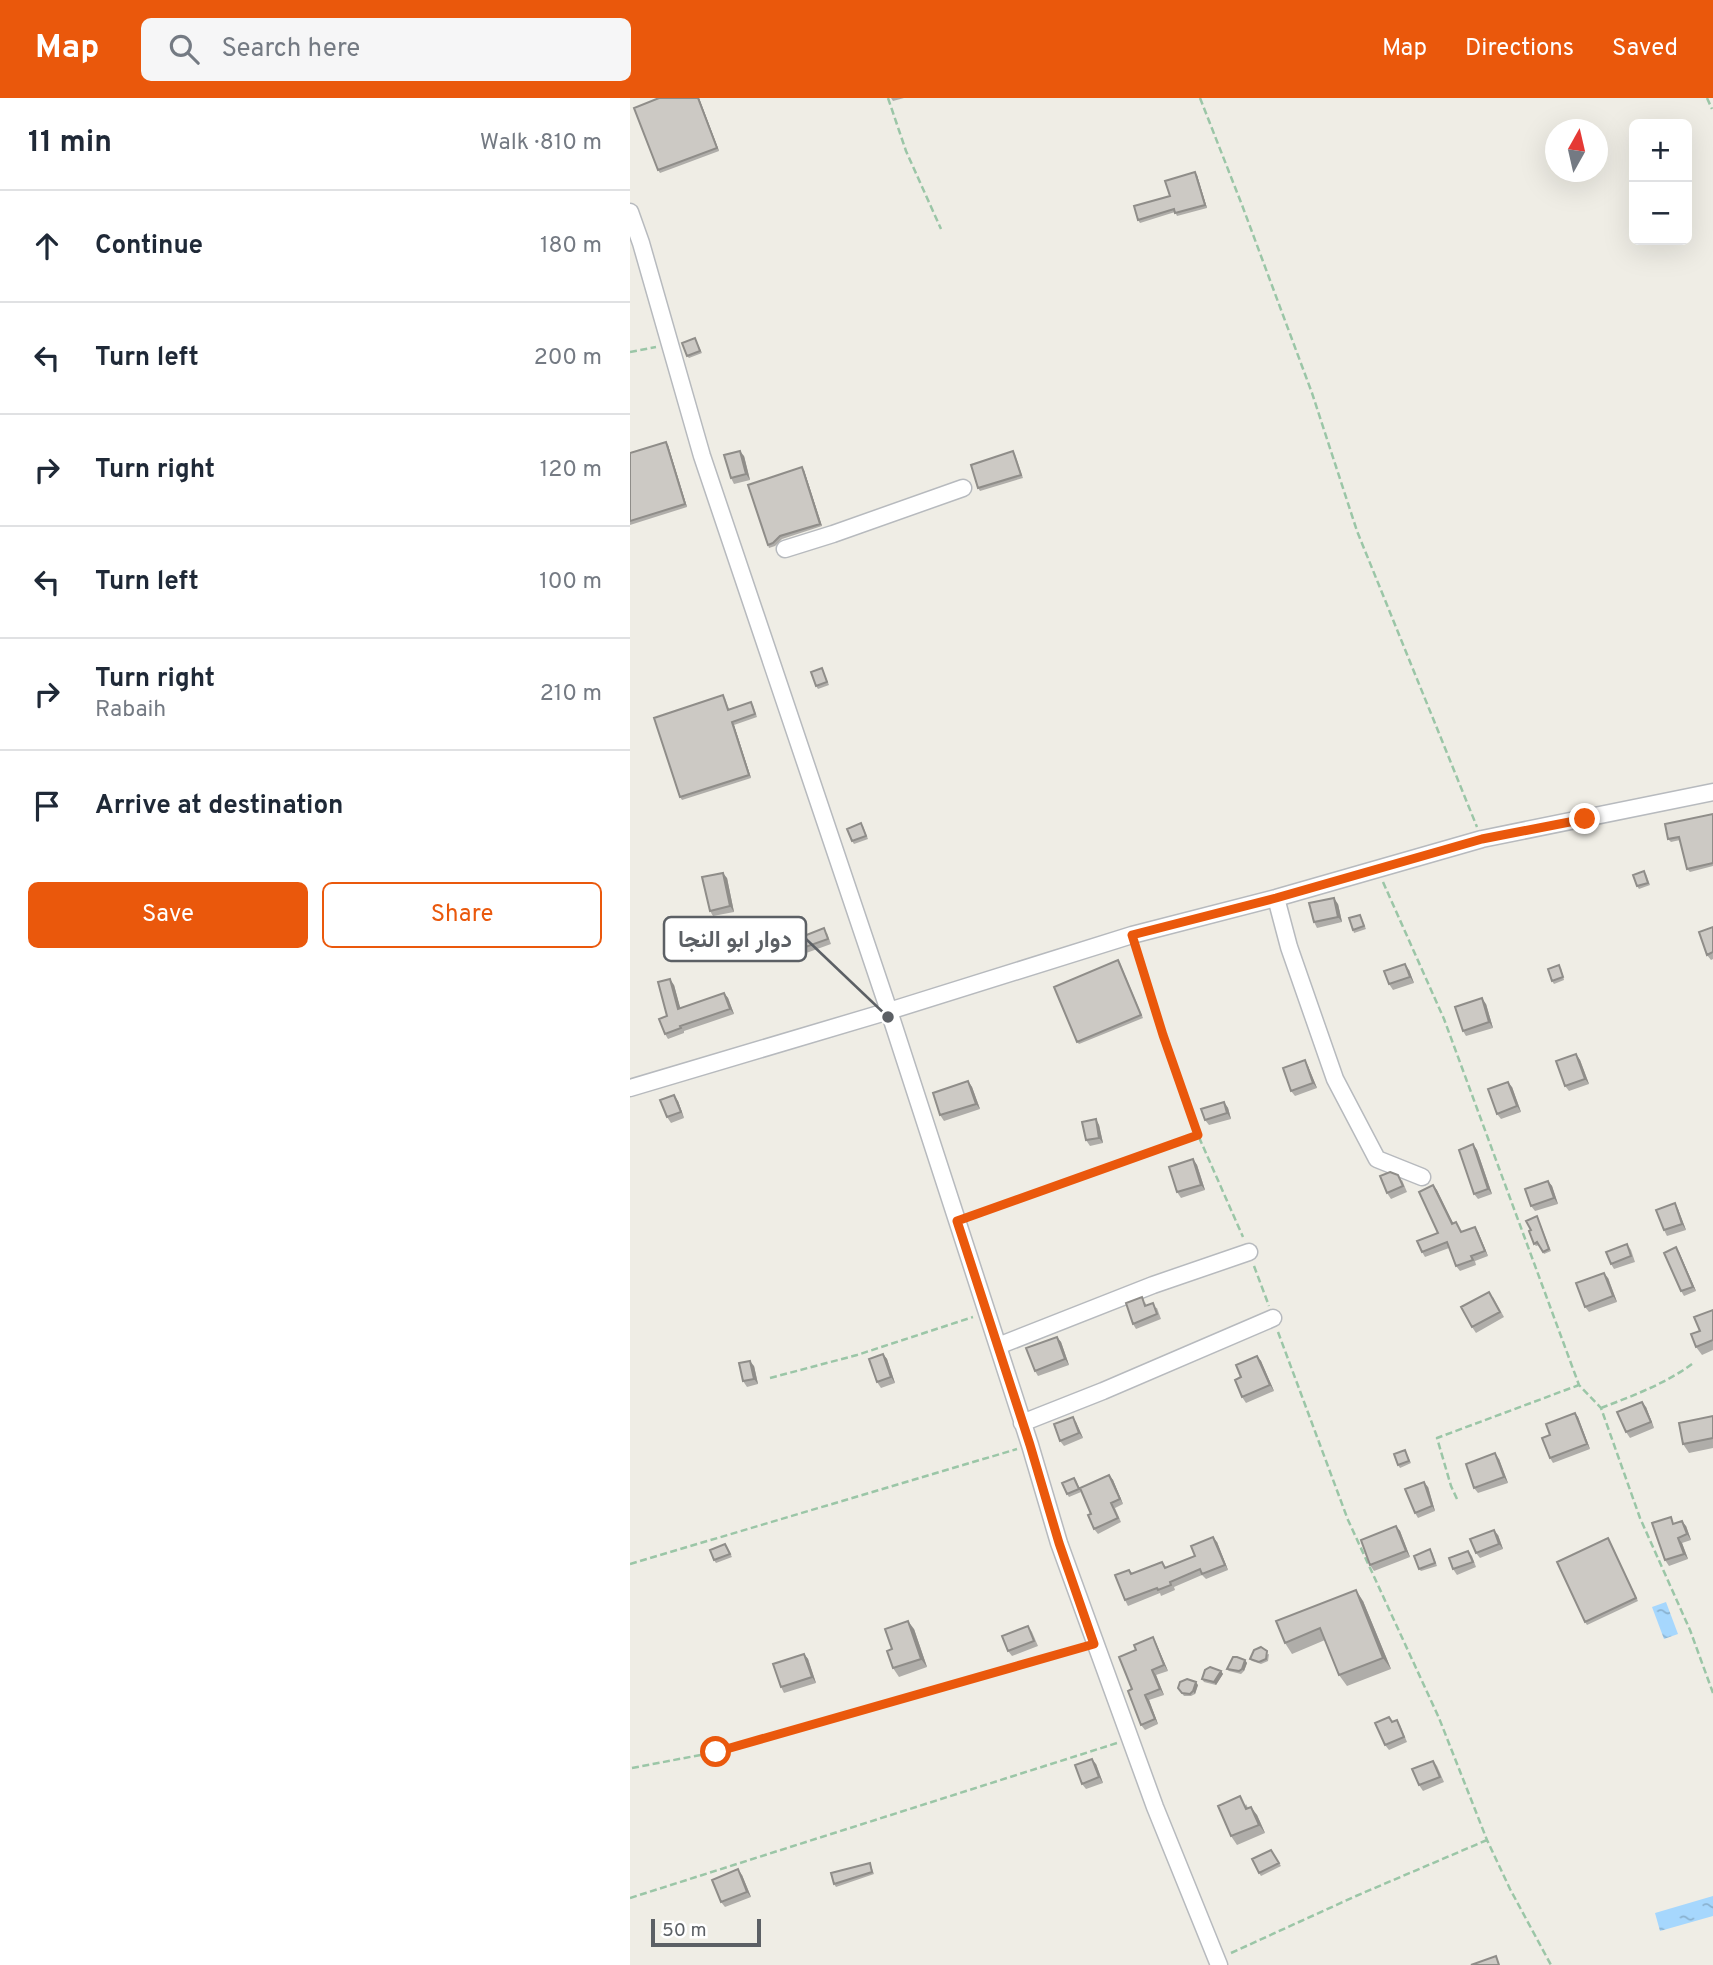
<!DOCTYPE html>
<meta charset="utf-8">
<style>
body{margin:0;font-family:Overpass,Vazirmatn,sans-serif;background:#f6f6f7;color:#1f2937}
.controls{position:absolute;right:21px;top:21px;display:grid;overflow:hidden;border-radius:10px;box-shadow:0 7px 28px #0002}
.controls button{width:63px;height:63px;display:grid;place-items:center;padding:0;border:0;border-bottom:2px solid #e0e1e3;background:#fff;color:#1f2937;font:35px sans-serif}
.compass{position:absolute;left:915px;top:21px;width:63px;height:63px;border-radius:50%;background:#fff;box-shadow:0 7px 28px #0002;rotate:8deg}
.scale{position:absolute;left:21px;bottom:18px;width:110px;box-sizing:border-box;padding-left:7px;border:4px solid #5c6065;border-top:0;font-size:19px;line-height:24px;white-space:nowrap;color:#5c6065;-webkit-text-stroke:5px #fff;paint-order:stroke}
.stop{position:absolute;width:21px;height:21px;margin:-16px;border:5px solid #ea580c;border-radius:50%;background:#fff}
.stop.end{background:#ea580c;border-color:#fff;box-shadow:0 2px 7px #0008}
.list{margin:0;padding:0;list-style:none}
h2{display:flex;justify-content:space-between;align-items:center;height:91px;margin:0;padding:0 28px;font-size:30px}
h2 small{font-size:23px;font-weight:400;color:#747a83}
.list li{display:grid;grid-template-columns:46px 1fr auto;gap:21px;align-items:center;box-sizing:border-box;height:112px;padding:0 28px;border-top:2px solid #e0e1e3}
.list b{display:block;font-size:26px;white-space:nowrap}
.list p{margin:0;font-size:23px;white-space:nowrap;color:#747a83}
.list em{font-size:23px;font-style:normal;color:#747a83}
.actions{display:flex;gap:14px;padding:21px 28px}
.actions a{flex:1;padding:16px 0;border:2px solid #ea580c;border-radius:10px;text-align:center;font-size:24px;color:#ea580c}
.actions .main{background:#ea580c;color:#fff}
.icon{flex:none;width:38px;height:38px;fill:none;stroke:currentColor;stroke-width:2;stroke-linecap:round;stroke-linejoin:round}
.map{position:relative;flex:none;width:1083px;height:1867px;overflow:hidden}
header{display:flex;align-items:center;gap:42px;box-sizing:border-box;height:98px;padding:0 35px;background:#ea580c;color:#fff}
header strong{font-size:33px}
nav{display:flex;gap:38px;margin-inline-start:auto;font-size:24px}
.search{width:490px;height:63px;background:#f6f6f7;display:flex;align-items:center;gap:18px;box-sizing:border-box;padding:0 24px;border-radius:10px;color:#747a83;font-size:26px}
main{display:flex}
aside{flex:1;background:#fff}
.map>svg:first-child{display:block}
</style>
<header>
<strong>Map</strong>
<div class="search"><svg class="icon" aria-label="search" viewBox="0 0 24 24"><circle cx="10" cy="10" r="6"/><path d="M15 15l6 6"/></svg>Search here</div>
<nav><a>Map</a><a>Directions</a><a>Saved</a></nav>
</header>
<main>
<aside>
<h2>11 min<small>Walk · 810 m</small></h2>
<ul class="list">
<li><svg class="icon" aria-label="ahead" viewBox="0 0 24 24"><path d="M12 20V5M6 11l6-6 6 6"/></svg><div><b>Continue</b></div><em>180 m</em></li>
<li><svg class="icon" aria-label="left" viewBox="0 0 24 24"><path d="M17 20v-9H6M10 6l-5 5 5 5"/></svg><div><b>Turn left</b></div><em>200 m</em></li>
<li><svg class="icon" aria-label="right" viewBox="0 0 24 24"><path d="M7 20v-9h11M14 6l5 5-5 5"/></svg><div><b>Turn right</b></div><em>120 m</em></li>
<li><svg class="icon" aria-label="left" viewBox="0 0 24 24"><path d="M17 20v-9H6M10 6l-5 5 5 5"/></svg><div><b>Turn left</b></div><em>100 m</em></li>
<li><svg class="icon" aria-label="right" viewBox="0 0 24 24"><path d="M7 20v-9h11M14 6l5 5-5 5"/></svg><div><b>Turn right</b><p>Rabaih</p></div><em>210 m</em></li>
<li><svg class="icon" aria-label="arrive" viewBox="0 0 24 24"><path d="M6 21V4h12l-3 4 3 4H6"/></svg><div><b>Arrive at destination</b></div></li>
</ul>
<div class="actions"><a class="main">Save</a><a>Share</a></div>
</aside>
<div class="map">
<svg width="1083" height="1867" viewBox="0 0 1083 1867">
<defs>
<pattern id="water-ripples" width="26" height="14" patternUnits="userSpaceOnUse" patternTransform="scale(1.75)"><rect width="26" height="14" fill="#a6d7fd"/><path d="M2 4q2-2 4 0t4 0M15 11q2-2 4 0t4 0" fill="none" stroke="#8ab2d0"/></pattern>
</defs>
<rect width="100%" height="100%" fill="#efede5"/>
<path fill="url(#water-ripples)" d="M 1036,1504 L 1048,1536 L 1034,1541 L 1022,1509 Z
M 1083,1798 L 1083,1818 L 1030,1833 L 1025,1815 Z"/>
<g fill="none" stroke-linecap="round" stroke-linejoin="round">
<g stroke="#b7babe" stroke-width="19">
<path id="minor" d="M 0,114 L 11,145 L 72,358 L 259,913 L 400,1347 L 429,1445 L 525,1709 L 589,1867
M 155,451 L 203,436 L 333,390
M 646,800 L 659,849 L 705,981 L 747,1061 L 792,1079
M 0,990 L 259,913 L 502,837 L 646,800 L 852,741 L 1083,694
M 368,1248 L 523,1187 L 619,1154
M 392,1325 L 473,1293 L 643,1220"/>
</g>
<path stroke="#9bc6a7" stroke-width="2.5" stroke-dasharray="7 3.5" stroke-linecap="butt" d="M 258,0 L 276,53 L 311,131
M 570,0 L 612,107 L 682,295 L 727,433 L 847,729
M 1077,0 L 1082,11
M 0,254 L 26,249
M 753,784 L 814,921 L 949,1287 L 971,1310 L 1010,1420 L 1060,1532 L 1083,1595
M 506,850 L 533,937 L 568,1037 L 613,1139
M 340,1119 L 568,1037
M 624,1168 L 639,1208
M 648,1234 L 718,1422 L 809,1620 L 857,1742 L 880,1791 L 921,1867
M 140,1280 L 227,1257 L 343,1219
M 971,1310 C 1002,1298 1035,1286 1062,1266
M 827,1401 L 821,1388 L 807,1340 L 949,1287
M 0,1466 L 387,1351
M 2,1670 L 86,1654 L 451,1550
M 0,1800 L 487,1645
M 601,1855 L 726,1798 L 857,1742"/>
<use href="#minor" stroke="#fff" stroke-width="16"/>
</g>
<path fill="#afada9" d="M 69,0 L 89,53 L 30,75 L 28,72 Z
M 261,0 L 274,0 L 263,3 Z
M 567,77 L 577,110 L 547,118 L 545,114 L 510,125 L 508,122 Z
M 65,240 L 72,255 L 59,260 L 57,258 Z
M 36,344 L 38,347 L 57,409 L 0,427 L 0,355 Z
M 383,353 L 385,356 L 393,380 L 350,393 L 348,390 Z
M 114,358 L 120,382 L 104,386 L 101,380 Z
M 174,372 L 192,428 L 152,441 L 145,448 L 139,450 L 138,447 Z
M 192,570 L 199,587 L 188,591 L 186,588 Z
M 95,600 L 99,611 L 121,604 L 123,607 L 127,619 L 104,627 L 121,680 L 52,702 L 50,699 Z
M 1083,716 L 1083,768 L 1060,774 L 1057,771 L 1050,742 L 1041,744 L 1038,741 Z
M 233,728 L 238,741 L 224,746 L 222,743 Z
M 1016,776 L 1020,787 L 1009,791 L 1007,788 Z
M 97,780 L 104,814 L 83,818 L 80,813 Z
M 708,806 L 712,824 L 687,830 L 684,824 Z
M 730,817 L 736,831 L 724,835 L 723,832 Z
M 1083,829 L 1083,861 L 1081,862 L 1077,857 Z
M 197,835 L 201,846 L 157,862 L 153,857 L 174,837 Z
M 490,865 L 513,920 L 449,946 L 447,944 Z
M 931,870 L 934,882 L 924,886 L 922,883 Z
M 779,872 L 784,885 L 763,892 L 759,886 Z
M 44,887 L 50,910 L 94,895 L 98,900 L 104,916 L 54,933 L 54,935 L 38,941 L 35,936 L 37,918 Z
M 856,906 L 863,930 L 836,938 L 833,933 Z
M 946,956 L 950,962 L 959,986 L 939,993 L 935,988 Z
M 675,962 L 678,968 L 687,990 L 665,998 L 661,993 Z
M 338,983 L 342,989 L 350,1011 L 314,1023 L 310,1017 Z
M 882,989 L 891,1014 L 871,1021 L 867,1016 Z
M 48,1003 L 54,1020 L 41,1025 L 37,1019 Z
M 594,1004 L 598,1010 L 601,1021 L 579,1027 L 575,1022 Z
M 466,1021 L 469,1027 L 473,1045 L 460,1048 L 456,1042 Z
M 843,1046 L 847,1052 L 862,1096 L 848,1101 L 844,1096 Z
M 563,1061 L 567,1067 L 575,1092 L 551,1100 L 547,1094 Z
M 772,1082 L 777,1094 L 761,1101 L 757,1095 Z
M 918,1083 L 922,1088 L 928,1106 L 905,1113 L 901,1108 Z
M 803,1087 L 823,1125 L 832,1134 L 845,1129 L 848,1134 L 858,1158 L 845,1163 L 846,1167 L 830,1173 L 826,1168 L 819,1150 L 795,1159 L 792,1154 L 808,1135 Z
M 1045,1105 L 1048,1111 L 1056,1132 L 1037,1138 L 1034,1132 Z
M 908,1120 L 921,1153 L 914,1156 L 909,1147 L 906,1148 L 904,1146 L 901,1132 Z
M 997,1146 L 1001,1152 L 1005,1164 L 984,1171 L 981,1166 Z
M 1046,1149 L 1049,1154 L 1066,1193 L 1054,1198 L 1051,1193 Z
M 978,1180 L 987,1204 L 959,1214 L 955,1209 Z
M 863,1199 L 874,1219 L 846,1235 L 842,1229 Z
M 515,1204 L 516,1207 L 527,1210 L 531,1221 L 506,1231 L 503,1226 Z
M 1083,1212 L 1083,1252 L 1072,1257 L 1066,1249 L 1070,1233 Z
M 427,1239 L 431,1244 L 439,1267 L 408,1278 L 405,1273 Z
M 253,1256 L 257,1261 L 265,1285 L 251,1290 L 247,1284 Z
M 627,1258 L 631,1263 L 644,1293 L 616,1305 L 612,1299 L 611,1279 Z
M 124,1268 L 128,1286 L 117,1289 L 113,1283 Z
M 1016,1309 L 1024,1330 L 1000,1340 L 996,1334 Z
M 945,1315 L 948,1319 L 960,1351 L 923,1365 L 920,1360 L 920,1337 Z
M 1083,1318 L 1083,1350 L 1059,1355 L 1053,1346 Z
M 446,1324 L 453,1340 L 434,1348 L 430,1343 Z
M 775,1352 L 781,1365 L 770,1370 L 768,1367 Z
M 869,1361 L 878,1385 L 848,1395 L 844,1390 Z
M 479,1377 L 483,1382 L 493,1406 L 485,1410 L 491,1424 L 468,1436 L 464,1431 L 461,1416 Z
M 446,1382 L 451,1394 L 439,1399 L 437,1396 Z
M 798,1389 L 805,1413 L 788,1420 L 785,1415 Z
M 1045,1425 L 1056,1428 L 1061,1442 L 1052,1445 L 1058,1461 L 1039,1468 L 1035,1462 Z
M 766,1428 L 770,1433 L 780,1459 L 744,1473 L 740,1467 Z
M 868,1437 L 873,1451 L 850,1460 L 846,1455 Z
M 978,1440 L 1008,1503 L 957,1527 L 955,1524 Z
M 587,1444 L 598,1472 L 576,1481 L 572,1477 L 544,1489 L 545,1492 L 531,1498 L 530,1495 L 498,1508 L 495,1502 L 499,1472 L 502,1475 L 536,1470 L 565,1458 Z
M 97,1449 L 102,1459 L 86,1465 L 84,1462 Z
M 838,1453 L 842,1458 L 846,1469 L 827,1477 L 823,1471 Z
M 802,1454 L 807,1468 L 791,1473 L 789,1471 Z
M 733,1503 L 761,1571 L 717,1588 L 709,1577 L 695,1542 L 662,1556 L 655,1545 Z
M 398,1528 L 402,1534 L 408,1548 L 382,1558 L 378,1553 Z
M 284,1531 L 297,1569 L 269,1579 L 263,1570 L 262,1551 Z
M 526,1545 L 538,1573 L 526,1577 L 534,1597 L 519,1602 L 528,1626 L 515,1632 L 511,1627 L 502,1591 Z
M 174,1556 L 178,1561 L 186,1585 L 154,1595 L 151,1589 Z
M 639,1556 L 638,1563 L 631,1566 L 622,1563 L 620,1561 Z
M 615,1562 L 617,1565 L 614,1573 L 611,1576 L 599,1573 L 597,1571 Z
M 591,1573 L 593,1576 L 586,1587 L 574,1584 L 572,1581 Z
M 568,1587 L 565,1596 L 561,1598 L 554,1598 L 548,1590 Z
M 763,1624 L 770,1627 L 777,1644 L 759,1652 L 755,1647 Z
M 803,1663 L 807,1668 L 814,1684 L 793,1693 L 789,1687 Z
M 466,1666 L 473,1685 L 456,1691 L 452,1686 Z
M 616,1706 L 618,1710 L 627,1717 L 635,1735 L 607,1747 L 601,1738 Z
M 641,1752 L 651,1768 L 631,1778 L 629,1775 Z
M 240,1765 L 244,1776 L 206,1789 L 204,1786 Z
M 112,1777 L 121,1799 L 95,1809 L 91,1804 Z"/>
<path fill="#8f8d89" d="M 68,0 L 69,0 L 89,53 L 87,50 Z
M 565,74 L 567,77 L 577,110 L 575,107 Z
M 36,344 L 38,347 L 57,409 L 55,406 Z
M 110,353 L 114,358 L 120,382 L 116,376 Z
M 172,369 L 174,372 L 192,428 L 190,426 Z
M 102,624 L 104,627 L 121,680 L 119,677 Z
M 93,775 L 97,780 L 104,814 L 100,808 Z
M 704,800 L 708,806 L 712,824 L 708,819 Z
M 775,866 L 779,872 L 784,885 L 780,879 Z
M 40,881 L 44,887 L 52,916 L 48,911 Z
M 94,895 L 98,900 L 104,916 L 100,911 Z
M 852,900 L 856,906 L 863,930 L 859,924 Z
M 946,956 L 950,962 L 959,986 L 955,981 Z
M 675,962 L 678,968 L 687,990 L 683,985 Z
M 338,983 L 342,989 L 350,1011 L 346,1006 Z
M 878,984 L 882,989 L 891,1014 L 887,1008 Z
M 44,997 L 48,1003 L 54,1020 L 51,1014 Z
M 594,1004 L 598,1010 L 601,1021 L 597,1015 Z
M 466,1021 L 469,1027 L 473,1045 L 469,1040 Z
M 843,1046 L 847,1052 L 862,1096 L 858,1091 Z
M 563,1061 L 567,1067 L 575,1092 L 571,1087 Z
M 918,1083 L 922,1088 L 928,1106 L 924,1100 Z
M 803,1087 L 807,1092 L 826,1131 L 822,1126 Z
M 1045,1105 L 1048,1111 L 1056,1132 L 1052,1126 Z
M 845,1129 L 848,1134 L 858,1158 L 855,1153 Z
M 1046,1149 L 1049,1154 L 1066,1193 L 1063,1189 Z
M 974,1175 L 978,1180 L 987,1204 L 983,1198 Z
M 427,1239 L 431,1244 L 439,1267 L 435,1261 Z
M 253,1256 L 257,1261 L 265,1285 L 261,1279 Z
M 627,1258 L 631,1263 L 644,1293 L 640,1287 Z
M 120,1263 L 124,1268 L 128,1286 L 124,1281 Z
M 1012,1304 L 1016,1309 L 1024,1330 L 1021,1324 Z
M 945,1315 L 948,1319 L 960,1351 L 957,1346 Z
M 443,1319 L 446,1324 L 453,1340 L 449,1335 Z
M 865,1355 L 869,1361 L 878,1385 L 874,1379 Z
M 479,1377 L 483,1382 L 493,1406 L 490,1401 Z
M 794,1384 L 798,1389 L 805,1413 L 802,1408 Z
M 1052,1423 L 1056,1428 L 1061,1442 L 1057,1436 Z
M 766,1428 L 770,1433 L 780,1459 L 776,1453 Z
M 864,1432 L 868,1437 L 873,1451 L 869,1446 Z
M 583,1439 L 587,1444 L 598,1472 L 595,1467 Z
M 1048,1440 L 1052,1445 L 1058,1461 L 1054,1456 Z
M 726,1492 L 733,1503 L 761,1571 L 753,1560 Z
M 278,1523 L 284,1531 L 297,1569 L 291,1561 Z
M 523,1539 L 526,1545 L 538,1573 L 534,1567 Z
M 174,1556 L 178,1561 L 186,1585 L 182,1579 Z
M 615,1562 L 617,1565 L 614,1573 L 612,1571 Z
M 522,1572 L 526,1577 L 534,1597 L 530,1591 Z
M 591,1573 L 593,1576 L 586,1587 L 584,1584 Z
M 566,1584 L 568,1587 L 565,1596 L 563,1593 Z
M 515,1597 L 519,1602 L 528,1626 L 525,1621 Z
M 462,1661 L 466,1666 L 473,1685 L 469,1679 Z
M 621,1709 L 627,1717 L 635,1735 L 629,1727 Z
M 108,1771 L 112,1777 L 121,1799 L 117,1794 Z"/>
<path fill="#ccc9c4" stroke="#8f8d89" stroke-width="2" d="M 29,0 L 68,0 L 87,50 L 28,72 L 4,10 Z
M 565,74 L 575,107 L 545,115 L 544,111 L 508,122 L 504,108 L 540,98 L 535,83 Z
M 65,240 L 70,253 L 57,258 L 52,245 Z
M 36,344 L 55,406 L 0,423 L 0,355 Z
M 110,353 L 116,376 L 101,380 L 94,357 Z
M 383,353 L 391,377 L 348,390 L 341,367 Z
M 172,369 L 190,426 L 150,438 L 143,445 L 138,447 L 118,387 Z
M 192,570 L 197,584 L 186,588 L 181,574 Z
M 93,597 L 98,612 L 121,604 L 125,616 L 102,624 L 119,677 L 50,699 L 24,620 Z
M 1083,716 L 1083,765 L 1057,771 L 1049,739 L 1038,741 L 1035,726 Z
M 231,725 L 236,738 L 222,743 L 217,731 Z
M 1014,773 L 1018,785 L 1007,788 L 1003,777 Z
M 93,775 L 100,808 L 80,813 L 72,779 Z
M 704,800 L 708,819 L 684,824 L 679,805 Z
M 730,817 L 734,828 L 723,832 L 719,820 Z
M 1083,829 L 1083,854 L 1077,857 L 1069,834 Z
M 194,830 L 198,841 L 153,857 L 148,844 L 173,836 L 174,838 Z
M 488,862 L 511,917 L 447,944 L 424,889 Z
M 775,866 L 780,879 L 759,886 L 754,873 Z
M 929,867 L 933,879 L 922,883 L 918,871 Z
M 40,881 L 48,911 L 94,895 L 100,911 L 50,928 L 51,930 L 35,936 L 29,921 L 37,918 L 28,884 Z
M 852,900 L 859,924 L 833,933 L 825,909 Z
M 946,956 L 955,981 L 935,988 L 926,963 Z
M 675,962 L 683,985 L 661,993 L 653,970 Z
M 338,983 L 346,1006 L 310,1017 L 303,995 Z
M 878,984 L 887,1008 L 867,1016 L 858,991 Z
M 44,997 L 51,1014 L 37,1019 L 30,1002 Z
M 594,1004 L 597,1015 L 575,1022 L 571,1011 Z
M 466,1021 L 469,1040 L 456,1042 L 452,1024 Z
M 843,1046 L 858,1091 L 844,1096 L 829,1052 Z
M 563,1061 L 571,1087 L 547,1094 L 539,1069 Z
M 760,1074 L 768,1077 L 773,1088 L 757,1095 L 750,1078 Z
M 918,1083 L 924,1100 L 901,1108 L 895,1091 Z
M 803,1087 L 822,1126 L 826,1124 L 831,1134 L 845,1129 L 855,1153 L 841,1158 L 843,1162 L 826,1168 L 817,1144 L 792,1154 L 787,1143 L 808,1135 L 789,1094 Z
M 1045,1105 L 1052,1126 L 1034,1132 L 1026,1112 Z
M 907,1118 L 919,1151 L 913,1154 L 907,1144 L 904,1146 L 899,1133 L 901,1132 L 896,1123 Z
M 997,1146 L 1001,1158 L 981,1166 L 976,1154 Z
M 1046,1149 L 1063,1189 L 1051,1193 L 1034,1155 Z
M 974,1175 L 983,1198 L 955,1209 L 946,1185 Z
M 859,1194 L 870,1214 L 842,1229 L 831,1209 Z
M 512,1199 L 515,1208 L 523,1205 L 527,1216 L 503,1226 L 496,1205 Z
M 1083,1212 L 1083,1242 L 1066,1249 L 1061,1236 L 1070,1233 L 1064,1219 Z
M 427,1239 L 435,1261 L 405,1273 L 396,1250 Z
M 253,1256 L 261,1279 L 247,1284 L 239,1261 Z
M 627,1258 L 640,1287 L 612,1299 L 605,1282 L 611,1279 L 606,1267 Z
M 120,1263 L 124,1281 L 113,1283 L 109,1265 Z
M 1012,1304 L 1021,1324 L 996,1334 L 987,1314 Z
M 945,1315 L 957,1346 L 920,1360 L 912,1340 L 920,1337 L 916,1326 Z
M 1083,1318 L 1083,1340 L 1053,1346 L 1049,1325 Z
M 443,1319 L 449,1335 L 430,1343 L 424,1326 Z
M 775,1352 L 779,1363 L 768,1367 L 764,1356 Z
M 865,1355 L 874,1379 L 844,1390 L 836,1366 Z
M 479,1377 L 490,1401 L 481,1405 L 488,1420 L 464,1431 L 458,1417 L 461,1416 L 450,1390 Z
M 444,1380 L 449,1391 L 437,1396 L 432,1385 Z
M 794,1384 L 802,1408 L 785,1415 L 775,1391 Z
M 1041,1419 L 1043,1426 L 1052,1423 L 1057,1436 L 1048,1440 L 1054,1456 L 1035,1462 L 1022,1425 Z
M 766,1428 L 776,1453 L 740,1467 L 731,1442 Z
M 864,1432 L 869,1446 L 846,1455 L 840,1441 Z
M 583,1439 L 595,1467 L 572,1476 L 570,1471 L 540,1484 L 541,1487 L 528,1492 L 527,1490 L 495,1502 L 485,1477 L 499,1472 L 501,1476 L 532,1464 L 535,1470 L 565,1458 L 561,1448 Z
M 978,1440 L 1006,1500 L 955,1524 L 927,1464 Z
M 95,1446 L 100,1456 L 84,1462 L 80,1452 Z
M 800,1451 L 805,1465 L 789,1471 L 784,1458 Z
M 838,1453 L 843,1464 L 823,1471 L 819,1460 Z
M 726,1492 L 753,1560 L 709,1577 L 690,1530 L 655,1545 L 646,1523 Z
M 278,1523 L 291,1561 L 263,1570 L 257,1553 L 262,1551 L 255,1531 Z
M 398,1528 L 404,1543 L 378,1553 L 372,1538 Z
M 523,1539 L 534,1567 L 522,1572 L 530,1591 L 515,1597 L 525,1621 L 511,1627 L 498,1593 L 502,1591 L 489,1559 L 506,1552 L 504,1547 Z
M 631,1549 L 637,1553 L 636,1561 L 629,1564 L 620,1561 L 624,1552 Z
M 174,1556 L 182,1579 L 151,1589 L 143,1566 Z
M 603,1559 L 607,1559 L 615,1562 L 612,1571 L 609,1573 L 597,1571 Z
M 580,1569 L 591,1573 L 584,1584 L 572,1581 L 575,1572 Z
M 557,1581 L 566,1584 L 563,1593 L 560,1596 L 552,1595 L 548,1590 L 550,1584 Z
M 759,1619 L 762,1624 L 767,1622 L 774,1639 L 755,1647 L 745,1625 Z
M 462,1661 L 469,1679 L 452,1686 L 445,1667 Z
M 803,1663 L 810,1679 L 789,1687 L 782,1671 Z
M 610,1698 L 616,1711 L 621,1709 L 629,1727 L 601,1738 L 588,1708 Z
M 641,1752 L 649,1765 L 629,1775 L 622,1761 Z
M 240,1765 L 242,1774 L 204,1786 L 201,1775 Z
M 108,1771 L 117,1794 L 91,1804 L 82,1782 Z
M 866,1858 L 869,1867 L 841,1867 Z"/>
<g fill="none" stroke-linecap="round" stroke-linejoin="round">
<path stroke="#ea580c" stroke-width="9" d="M 86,1654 L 464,1546 L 429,1445 L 400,1347 L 327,1123 L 568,1037 L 533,937 L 502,837 L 646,800 L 852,741 L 955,721"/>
</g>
<path fill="none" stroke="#5c6065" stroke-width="2.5" d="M258 919L176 841"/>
<circle fill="#5c6065" stroke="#fff" stroke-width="2.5" cx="258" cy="919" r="7"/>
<rect fill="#fff" stroke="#5c6065" stroke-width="2.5" x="34" y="819" width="142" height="44" rx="7"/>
<g font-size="23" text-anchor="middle" font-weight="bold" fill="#5c6065">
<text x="105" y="849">دوار ابو النجا</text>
</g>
</svg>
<div class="controls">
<button>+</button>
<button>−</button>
</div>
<svg class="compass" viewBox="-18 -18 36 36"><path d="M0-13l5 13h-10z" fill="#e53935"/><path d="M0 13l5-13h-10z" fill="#747a83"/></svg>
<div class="scale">50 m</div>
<div class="stop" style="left:86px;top:1654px"></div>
<div class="stop end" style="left:955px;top:721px"></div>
</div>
</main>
